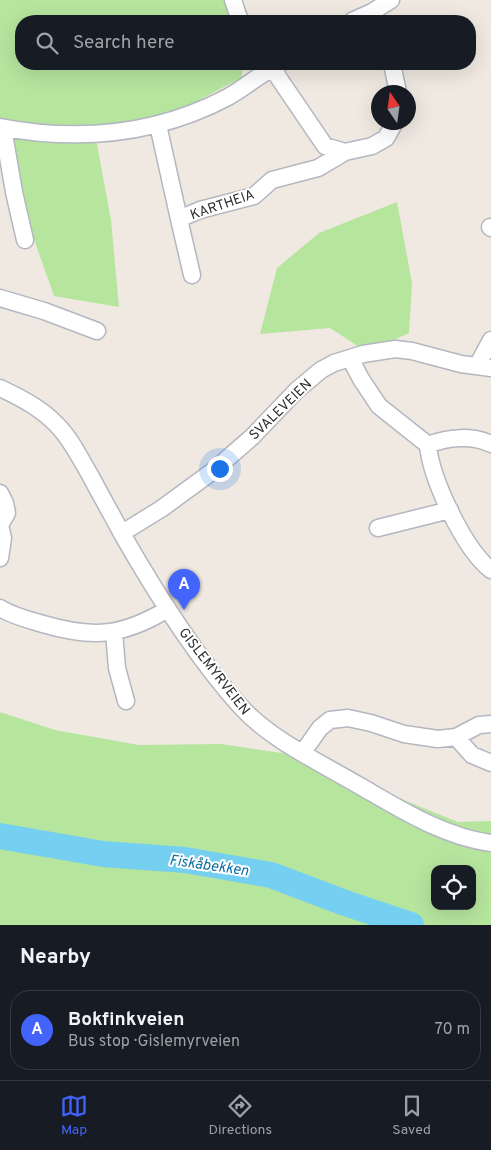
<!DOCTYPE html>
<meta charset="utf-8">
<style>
body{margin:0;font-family:Overpass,sans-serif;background:#20242c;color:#f1f3f6}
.controls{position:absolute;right:15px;bottom:15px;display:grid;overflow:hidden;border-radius:10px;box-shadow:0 5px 20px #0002}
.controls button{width:45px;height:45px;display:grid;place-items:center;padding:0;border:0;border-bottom:1px solid #363941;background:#171b24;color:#f1f3f6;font:25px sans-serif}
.compass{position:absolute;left:371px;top:85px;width:45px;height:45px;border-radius:50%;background:#171b24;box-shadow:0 5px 20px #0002;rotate:347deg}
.you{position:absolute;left:219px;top:468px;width:18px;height:18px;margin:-12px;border:4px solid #fff;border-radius:50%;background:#1a73e8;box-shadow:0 0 0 8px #1a73e833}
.badge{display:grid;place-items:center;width:32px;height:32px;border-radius:50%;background:#4264fb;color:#fff;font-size:16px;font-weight:700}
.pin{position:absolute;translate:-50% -41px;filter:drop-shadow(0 1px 2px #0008)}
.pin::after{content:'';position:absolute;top:26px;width:18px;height:15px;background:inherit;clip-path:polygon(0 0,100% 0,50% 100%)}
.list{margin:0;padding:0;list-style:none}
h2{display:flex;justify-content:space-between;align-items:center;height:65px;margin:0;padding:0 20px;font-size:21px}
h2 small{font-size:16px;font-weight:400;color:#9ea1a6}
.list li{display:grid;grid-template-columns:32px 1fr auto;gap:15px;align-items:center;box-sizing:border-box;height:80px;margin:0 10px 10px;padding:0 10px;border:1px solid #363941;border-radius:20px}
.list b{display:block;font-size:19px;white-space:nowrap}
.list p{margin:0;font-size:16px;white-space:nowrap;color:#9ea1a6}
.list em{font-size:16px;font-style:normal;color:#9ea1a6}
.icon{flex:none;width:28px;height:28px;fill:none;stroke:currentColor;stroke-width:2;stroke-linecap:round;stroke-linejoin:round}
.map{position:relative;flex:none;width:491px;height:925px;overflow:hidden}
.search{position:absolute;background:#171b24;box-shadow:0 5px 20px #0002;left:15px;right:15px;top:15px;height:55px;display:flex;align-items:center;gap:12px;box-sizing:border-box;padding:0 18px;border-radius:20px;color:#9ea1a6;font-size:19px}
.sheet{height:155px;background:#171b24}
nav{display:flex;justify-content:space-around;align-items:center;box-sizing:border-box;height:70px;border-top:1px solid #363941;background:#171b24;font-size:14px;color:#9ea1a6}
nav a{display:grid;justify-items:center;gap:2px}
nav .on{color:#4264fb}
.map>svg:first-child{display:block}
</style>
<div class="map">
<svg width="491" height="925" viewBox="0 0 491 925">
<rect width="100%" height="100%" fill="#efe9e1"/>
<path fill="#b6e59e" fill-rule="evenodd" d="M 0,0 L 234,0 L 242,21 L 21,21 L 21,64 L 244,64 L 241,78 L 176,112 L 96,139 L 111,220 L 119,307 L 54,296 L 5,157 L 0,151 Z
M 397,202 L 412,283 L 409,333 L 367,352 L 330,328 L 260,334 L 277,268 L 319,233 Z
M 0,712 L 55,730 L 139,745 L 221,744 L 302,756 L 379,790 L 458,822 L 491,821 L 491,925 L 0,925 ZM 435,869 L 472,869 L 472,906 L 435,906 Z"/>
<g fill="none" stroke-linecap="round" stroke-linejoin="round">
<path stroke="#75cff0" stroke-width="26" d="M 0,836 L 103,854 L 185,860 L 271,875 L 345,903 L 411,925"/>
<g stroke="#b4b7c1" stroke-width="19">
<path id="minor" d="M 233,0 L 240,21
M 352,21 L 372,12 L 391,0
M 392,64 L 398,92
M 272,68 L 325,146 L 345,152 L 372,146 L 386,138 L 395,122
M 158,125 L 179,219
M 0,127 C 79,142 156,135 228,97 C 246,87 261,73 280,64
M 3,128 L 14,192 L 25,240
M 490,227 L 491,228
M 192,275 L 179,219 L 200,210 L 254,196 L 272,180 L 318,168 L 345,152
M 0,298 L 44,311 L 97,331
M 350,358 L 361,379 L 379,406 L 428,445 C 431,479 464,549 491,570
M 477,366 L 491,340
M 0,388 C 21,398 41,408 57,425 C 71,439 80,458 90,475 C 100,494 111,513 121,532 C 154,590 196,657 241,707 C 271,740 321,763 360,786 C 400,809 444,837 491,843
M 428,445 C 448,437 472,435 491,444
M 0,493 L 5,503 L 7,513 L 0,525 L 3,538 L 0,558
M 378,528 L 450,510
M 122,533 L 161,509 L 213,471 L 252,437 L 297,390 L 321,370 L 334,363 L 363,354 L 395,349 L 412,351 L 461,364 L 491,368
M 0,608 C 13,616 29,620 43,624 C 94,639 123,636 168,609
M 114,632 L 117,668 L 126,701
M 456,737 L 472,755 L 491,763
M 303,752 L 320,728 L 330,720 L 348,718 L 371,723 L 404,734 L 438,739 L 456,737 L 479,725 L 491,724"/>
</g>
<use href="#minor" stroke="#fff" stroke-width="16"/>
</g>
<g text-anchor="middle" stroke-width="4" stroke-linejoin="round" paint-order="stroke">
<g font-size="14" fill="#2e2e2e" stroke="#fff">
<text transform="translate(222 204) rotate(-19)" y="5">KARTHEIA</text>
<text transform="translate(280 409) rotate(-44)" y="5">SVALEVEIEN</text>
<text transform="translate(215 671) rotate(52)" y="5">GISLEMYRVEIEN</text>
</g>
<g font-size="15" font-style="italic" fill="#0d6fa3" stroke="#fff">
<text transform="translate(209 865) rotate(8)" y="5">Fiskåbekken</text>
</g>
</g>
</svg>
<div class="controls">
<button><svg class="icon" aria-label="locate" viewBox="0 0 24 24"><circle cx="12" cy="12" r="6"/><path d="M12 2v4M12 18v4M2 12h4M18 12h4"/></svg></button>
</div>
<svg class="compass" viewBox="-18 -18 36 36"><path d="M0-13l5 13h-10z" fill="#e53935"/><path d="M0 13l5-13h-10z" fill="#9ea1a6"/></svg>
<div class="you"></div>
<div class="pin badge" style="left:184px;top:610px">A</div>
<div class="search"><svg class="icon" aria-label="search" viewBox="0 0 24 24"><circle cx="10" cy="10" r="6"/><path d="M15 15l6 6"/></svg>Search here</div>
</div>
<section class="sheet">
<h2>Nearby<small></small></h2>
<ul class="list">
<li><span class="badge">A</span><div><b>Bokfinkveien</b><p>Bus stop · Gislemyrveien</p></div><em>70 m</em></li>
</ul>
</section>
<nav>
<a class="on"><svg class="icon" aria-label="map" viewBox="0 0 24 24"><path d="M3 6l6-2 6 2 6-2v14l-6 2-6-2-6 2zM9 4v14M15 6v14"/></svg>Map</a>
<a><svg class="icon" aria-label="directions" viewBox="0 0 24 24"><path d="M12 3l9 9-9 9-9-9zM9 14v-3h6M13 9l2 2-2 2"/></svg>Directions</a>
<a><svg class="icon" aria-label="saved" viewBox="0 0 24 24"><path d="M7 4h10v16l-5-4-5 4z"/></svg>Saved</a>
</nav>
